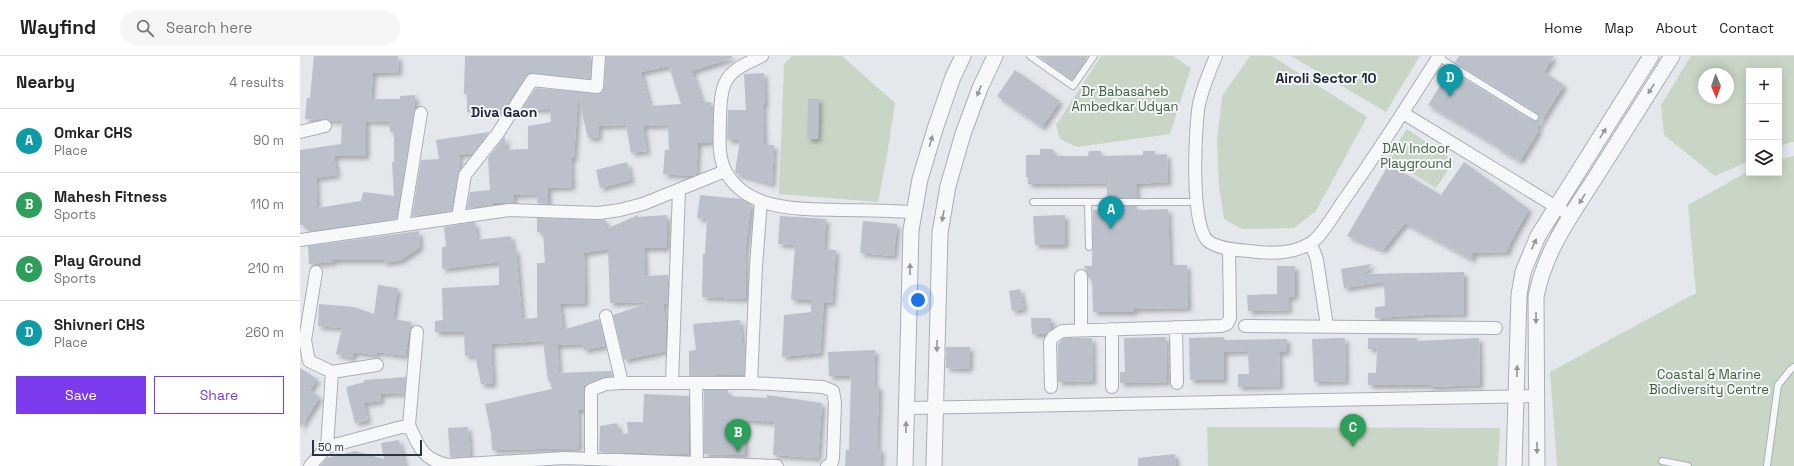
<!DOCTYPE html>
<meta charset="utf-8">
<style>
body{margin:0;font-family:"Space Grotesk",sans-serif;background:#f6f6f6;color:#222}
.controls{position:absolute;right:12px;top:12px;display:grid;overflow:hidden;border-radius:0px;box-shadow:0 2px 10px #0003}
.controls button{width:36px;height:36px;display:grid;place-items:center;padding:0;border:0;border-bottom:1px solid #e0e0e0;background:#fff;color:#222;font:20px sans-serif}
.compass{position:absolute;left:1398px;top:12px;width:36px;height:36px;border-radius:50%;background:#fff;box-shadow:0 2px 10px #0003;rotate:178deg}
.scale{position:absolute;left:12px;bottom:10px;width:110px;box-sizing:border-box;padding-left:4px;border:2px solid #2b3445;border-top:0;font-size:11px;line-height:14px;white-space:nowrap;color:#2b3445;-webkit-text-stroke:3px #f4f6f9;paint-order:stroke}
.you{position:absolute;left:618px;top:244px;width:14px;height:14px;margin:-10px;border:3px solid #fff;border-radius:50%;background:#1a73e8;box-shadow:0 0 0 6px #1a73e833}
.badge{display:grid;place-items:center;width:26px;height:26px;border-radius:50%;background:#7c3aed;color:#fff;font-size:13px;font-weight:700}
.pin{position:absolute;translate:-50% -33px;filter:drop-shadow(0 1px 2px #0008)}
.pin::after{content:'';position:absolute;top:21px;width:14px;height:12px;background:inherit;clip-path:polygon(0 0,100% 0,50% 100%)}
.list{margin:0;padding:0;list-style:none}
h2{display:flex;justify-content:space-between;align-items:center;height:52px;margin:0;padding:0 16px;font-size:17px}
h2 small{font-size:13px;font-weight:400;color:#767676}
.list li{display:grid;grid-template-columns:26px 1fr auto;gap:12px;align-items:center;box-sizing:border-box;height:64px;padding:0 16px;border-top:1px solid #e0e0e0}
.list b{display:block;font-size:15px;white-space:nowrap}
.list p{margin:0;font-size:13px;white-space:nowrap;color:#767676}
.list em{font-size:13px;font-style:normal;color:#767676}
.actions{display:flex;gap:8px;padding:12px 16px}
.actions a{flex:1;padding:9px 0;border:1px solid #7c3aed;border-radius:0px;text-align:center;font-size:14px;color:#7c3aed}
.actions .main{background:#7c3aed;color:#fff}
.icon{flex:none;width:22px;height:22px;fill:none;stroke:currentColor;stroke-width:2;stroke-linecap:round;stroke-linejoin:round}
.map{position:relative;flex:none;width:1494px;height:410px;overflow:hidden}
header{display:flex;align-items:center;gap:24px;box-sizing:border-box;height:56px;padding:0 20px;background:#fff;border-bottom:1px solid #e0e0e0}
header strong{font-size:19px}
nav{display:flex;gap:22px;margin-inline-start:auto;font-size:14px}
.search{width:280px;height:36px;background:#f6f6f6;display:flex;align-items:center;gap:10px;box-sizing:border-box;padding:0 14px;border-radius:22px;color:#767676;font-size:15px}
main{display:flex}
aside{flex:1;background:#fff}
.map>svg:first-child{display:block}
</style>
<header>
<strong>Wayfind</strong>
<div class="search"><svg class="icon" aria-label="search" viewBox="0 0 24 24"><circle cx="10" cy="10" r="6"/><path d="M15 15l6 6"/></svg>Search here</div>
<nav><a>Home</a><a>Map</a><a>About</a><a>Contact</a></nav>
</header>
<main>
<aside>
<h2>Nearby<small>4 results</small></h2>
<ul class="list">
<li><span class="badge" style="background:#0f9aa8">A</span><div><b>Omkar CHS</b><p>Place</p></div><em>90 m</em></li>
<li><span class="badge" style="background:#2e9e5b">B</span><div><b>Mahesh Fitness</b><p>Sports</p></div><em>110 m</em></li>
<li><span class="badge" style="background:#2e9e5b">C</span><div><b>Play Ground</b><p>Sports</p></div><em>210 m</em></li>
<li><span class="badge" style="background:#0f9aa8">D</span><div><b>Shivneri CHS</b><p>Place</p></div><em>260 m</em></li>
</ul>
<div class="actions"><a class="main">Save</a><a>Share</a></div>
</aside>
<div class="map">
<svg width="1494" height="410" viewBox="0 0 1494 410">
<defs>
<filter id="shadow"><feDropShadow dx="3.5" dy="3.5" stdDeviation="2" flood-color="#0004"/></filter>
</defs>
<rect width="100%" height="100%" fill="#e4e7ec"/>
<path fill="#c9d6c5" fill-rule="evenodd" d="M 492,0 L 542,0 L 595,47 L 587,99 L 578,146 L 479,138 L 484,8 Z
M 801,0 L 873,0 L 891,12 L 870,78 L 777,91 L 760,83 L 756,69 Z
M 950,0 L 972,0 L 1067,61 L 1016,155 L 994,172 L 942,173 L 924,163 L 919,130 L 917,85 L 922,40 Z
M 991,0 L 1120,0 L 1086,56 Z
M 1391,0 L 1494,0 L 1494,86 L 1491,86 L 1479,91 L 1479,15 L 1449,15 L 1449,105 L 1415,120 L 1364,79 L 1361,49 ZM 1404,18 L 1428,18 L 1428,42 L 1404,42 Z
M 1107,73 L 1154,105 L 1136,132 L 1087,102 Z
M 1494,100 L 1494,410 L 1257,410 L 1250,316 L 1396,237 L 1388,149 L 1449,115 L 1449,117 L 1479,117 L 1479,104 Z
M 907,371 L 1200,372 L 1198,410 L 908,410 Z"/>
<path fill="#bbc0ca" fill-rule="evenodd" filter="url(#shadow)" d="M 14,0 L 98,0 L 99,16 L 73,17 L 71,43 L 100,43 L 100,40 L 115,39 L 115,52 L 96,163 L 7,175 L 6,169 L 0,169 L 0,94 L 41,88 L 42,65 L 5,63 L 7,42 L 10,42 ZM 66,65 L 90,66 L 90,76 L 94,76 L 94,106 L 92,106 L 94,140 L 63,136 L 61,145 L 17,152 L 16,122 L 37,119 L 34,100 L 66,100 Z
M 165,0 L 291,0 L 290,23 L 229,17 L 226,20 L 203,55 L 167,56 L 167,38 L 164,38 Z
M 306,0 L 432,0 L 432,2 L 392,15 L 402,46 L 411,46 L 411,54 L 413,54 L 412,86 L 398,87 L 396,119 L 392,120 L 363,118 L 365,94 L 369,94 L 368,69 L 343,70 L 347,95 L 331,97 L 326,69 L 299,70 L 298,82 L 288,82 L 278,40 L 274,102 L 271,102 L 272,131 L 248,132 L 248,148 L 237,147 L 238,138 L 213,139 L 214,146 L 193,147 L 193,149 L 167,152 L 170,136 L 190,134 L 188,102 L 205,80 L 206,94 L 228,93 L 228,70 L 251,66 L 250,53 L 221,54 L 236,32 L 300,38 L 304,31 ZM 369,10 L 381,48 L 350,50 L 341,16 Z
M 738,0 L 788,0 L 772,24 Z
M 1159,0 L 1254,0 L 1244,16 L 1264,29 L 1237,72 L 1239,74 L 1220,105 L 1196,91 L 1197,90 L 1128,49 L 1150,14 L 1233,65 L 1239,64 L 1239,61 L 1237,57 L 1155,6 Z
M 715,14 L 760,45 L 742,71 L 697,40 Z
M 464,17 L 465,49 L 463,49 L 464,89 L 474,89 L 472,128 L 437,118 L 435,116 L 440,84 L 427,84 L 428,54 L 446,54 L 444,18 Z
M 508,43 L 519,43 L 518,83 L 507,83 Z
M 189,76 L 173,97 L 159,99 L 160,113 L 158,118 L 151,155 L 112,160 L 121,104 L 139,103 L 136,84 Z
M 740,93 L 753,93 L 753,99 L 764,100 L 788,100 L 789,95 L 801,95 L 801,100 L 843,99 L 843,95 L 855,95 L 855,99 L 867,98 L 868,126 L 836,128 L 837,142 L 807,142 L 807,127 L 728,128 L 728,121 L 726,121 L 726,99 L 740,99 Z
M 327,106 L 331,124 L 300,132 L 296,114 Z
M 1164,106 L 1229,153 L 1210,187 L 1207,196 L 1173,197 L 1173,204 L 1105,167 L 1083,194 L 1047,180 L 1089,108 L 1141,139 Z
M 400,139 L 441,143 L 451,148 L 445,198 L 446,243 L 402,241 L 403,198 L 405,198 L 407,163 L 397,162 Z
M 807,150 L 837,150 L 837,154 L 868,153 L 870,209 L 887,209 L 888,252 L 834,253 L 834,256 L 793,256 L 792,222 L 788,222 L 784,210 L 792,210 L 793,154 L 807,154 Z
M 338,159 L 338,161 L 367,159 L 367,192 L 344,192 L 345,220 L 368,219 L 367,248 L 363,248 L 366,273 L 366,295 L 324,304 L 313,259 L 351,246 L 310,247 L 308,193 L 284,197 L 285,247 L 260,248 L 263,274 L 299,263 L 305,290 L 284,294 L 282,288 L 257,289 L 259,317 L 311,315 L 313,320 L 303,321 L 284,329 L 284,353 L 278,354 L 279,392 L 192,394 L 191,377 L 185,348 L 252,333 L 250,325 L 248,325 L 243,285 L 191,288 L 193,328 L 181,328 L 175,299 L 165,300 L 164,276 L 135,276 L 135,265 L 143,264 L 142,232 L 199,229 L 199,206 L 142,213 L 142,191 L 146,191 L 144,171 L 175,166 L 177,184 L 211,180 L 213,194 L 216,193 L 222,263 L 237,262 L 237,207 L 245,207 L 243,176 L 237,176 L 237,162 L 306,164 L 306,173 Z
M 765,159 L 765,189 L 735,189 L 733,160 Z
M 480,160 L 526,163 L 524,193 L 536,194 L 532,247 L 524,246 L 520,297 L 482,301 L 484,259 L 511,256 L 511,244 L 491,244 L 495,189 L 478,188 Z
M 563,165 L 597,168 L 594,200 L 560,197 Z
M 119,175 L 120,191 L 101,204 L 84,207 L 84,204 L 33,204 L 33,206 L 9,208 L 8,190 Z
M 1072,208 L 1064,218 L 1164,216 L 1164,258 L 1124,259 L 1075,262 L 1075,251 L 1085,250 L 1084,226 L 1044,232 L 1041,213 Z
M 977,210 L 995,210 L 995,240 L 988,242 L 989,254 L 948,255 L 947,239 L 977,238 Z
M 78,229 L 98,232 L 93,263 L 111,266 L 105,300 L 77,296 L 76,299 L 54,296 L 52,302 L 36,298 L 42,272 L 18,270 L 19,248 L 54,251 L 74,258 Z
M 720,233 L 724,253 L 712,255 L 709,235 Z
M 731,262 L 751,262 L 751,273 L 746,278 L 732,278 Z
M 440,264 L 442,287 L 445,287 L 444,318 L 389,320 L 389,295 L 396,294 L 393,268 Z
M 866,281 L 867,326 L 820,327 L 820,316 L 825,316 L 824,282 Z
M 924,281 L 924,284 L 987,283 L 987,296 L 979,296 L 980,330 L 938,331 L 938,318 L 949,318 L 948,295 L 924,296 L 924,324 L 890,324 L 889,282 Z
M 764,282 L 792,282 L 793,325 L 758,326 L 758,288 Z
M 1039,282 L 1045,282 L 1046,325 L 1014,326 L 1012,283 Z
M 1068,282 L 1117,282 L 1117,285 L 1179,282 L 1180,329 L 1130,331 L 1130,329 L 1068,329 L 1068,317 L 1076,317 L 1077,293 L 1068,293 Z
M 646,291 L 670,291 L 669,313 L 646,312 Z
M 575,294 L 574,330 L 579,330 L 577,393 L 581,393 L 580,410 L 545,410 L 546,394 L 549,394 L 551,320 L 529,320 L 528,296 Z
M 0,312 L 17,323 L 10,334 L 20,341 L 0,372 Z
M 106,321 L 104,337 L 80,338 L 81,345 L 64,347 L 68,364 L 55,367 L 46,331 L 64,326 L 64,324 Z
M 404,334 L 428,334 L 428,340 L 467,342 L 467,339 L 522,347 L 518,402 L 473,399 L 475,366 L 445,364 L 445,399 L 404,398 Z
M 344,338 L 389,340 L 389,398 L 299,396 L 300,370 L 317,367 L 320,379 L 328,377 L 327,366 L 343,366 Z
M 168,371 L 170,400 L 150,401 L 148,372 Z
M 99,384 L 105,410 L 20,410 L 27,402 L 55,395 L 84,403 L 81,387 Z
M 875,398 L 876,410 L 838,410 L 838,402 Z"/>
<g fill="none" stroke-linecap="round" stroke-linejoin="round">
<g stroke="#a9aeb7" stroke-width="8">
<path id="service" d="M 730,0 L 773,30 L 794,0
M 1138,1 L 1235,61
M 733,146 L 897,146
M 788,146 L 789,191
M 1362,405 L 1388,410
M 1467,410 L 1478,329 L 1491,313 L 1494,311"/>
</g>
<g stroke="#a9aeb7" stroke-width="14">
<path id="minor" d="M 462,0 C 427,16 421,21 420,61 C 420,78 417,100 426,116 C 448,156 502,153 541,154 C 566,154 590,155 615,156
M 916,0 C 909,16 903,31 899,48 C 895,71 890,170 908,185 C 918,193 937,194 949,195 C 969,198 993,198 1011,187 C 1022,180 1036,155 1044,144 C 1077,97 1108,49 1139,0
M 1103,57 L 1271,160
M 0,76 L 25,70
M 158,161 L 165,119 L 198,77 L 232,24 L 297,31 L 299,0
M 103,169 L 121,57
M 0,184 L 209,154 L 299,157 L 320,154 L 343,148 L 425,115
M 1011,187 L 1017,204 L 1027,270
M 16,216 L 5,284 L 9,305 L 32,316
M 781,220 L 781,274
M 306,260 L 322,327
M 945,270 L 1196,272
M 876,271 L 877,327
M 812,273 L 812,331
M 372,326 L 379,134
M 396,327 L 397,407
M 451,327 L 456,210 L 461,145
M 751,331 L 750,286 L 753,281 L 762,275 L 921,270 L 927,268 L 930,262 L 929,193
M 607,352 L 1237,340
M 109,369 L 117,276
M 27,391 L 32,316 L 77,309
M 291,403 L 291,334 L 306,328 L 322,327 L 451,327 L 523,331 L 533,335 L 535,347 L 533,402 L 531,409 L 527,410
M 10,410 L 27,391 L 109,369 C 119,391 122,403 148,409 L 265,402 L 477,410"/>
</g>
<g stroke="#a9aeb7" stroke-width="17">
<path id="tertiary" d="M 605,410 L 611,174 L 620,123 L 636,70 L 653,21 L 663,0
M 634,410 L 640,177 L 648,130 L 663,78 L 680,32 L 695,0
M 1214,410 L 1219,239 L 1223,216 L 1238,180 L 1351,0
M 1237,410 L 1236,241 C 1245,194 1272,158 1297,119 C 1322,79 1347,40 1372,0"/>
</g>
<use href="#service" stroke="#f7f8fa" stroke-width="6"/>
<use href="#minor" stroke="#f7f8fa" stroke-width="12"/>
<use href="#tertiary" stroke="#f7f8fa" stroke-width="15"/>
</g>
<defs><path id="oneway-solid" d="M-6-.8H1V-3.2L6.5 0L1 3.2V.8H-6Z"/></defs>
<g fill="#9196a0">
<use href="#oneway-solid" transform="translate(1351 33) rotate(122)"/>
<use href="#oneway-solid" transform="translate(679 35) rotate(111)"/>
<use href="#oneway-solid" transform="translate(1303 77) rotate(-58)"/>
<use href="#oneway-solid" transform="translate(631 85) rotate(-73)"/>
<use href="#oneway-solid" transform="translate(1282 143) rotate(122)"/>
<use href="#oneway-solid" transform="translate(643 160) rotate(100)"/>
<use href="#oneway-solid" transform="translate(1234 188) rotate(-65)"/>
<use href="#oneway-solid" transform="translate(610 213) rotate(-89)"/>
<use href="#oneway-solid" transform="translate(1236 262) rotate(90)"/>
<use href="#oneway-solid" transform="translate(637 290) rotate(91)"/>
<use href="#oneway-solid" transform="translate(1217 315) rotate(-89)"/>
<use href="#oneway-solid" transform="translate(606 371) rotate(-89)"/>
<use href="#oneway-solid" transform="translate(1237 392) rotate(90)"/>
</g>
<g text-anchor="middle" stroke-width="4" stroke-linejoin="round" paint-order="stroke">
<g font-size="13" fill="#3f6138" stroke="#f4f6f9">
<text x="825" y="40">Dr Babasaheb<tspan x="825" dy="15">Ambedkar Udyan</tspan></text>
<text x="1116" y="97">DAV Indoor<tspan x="1116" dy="15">Playground</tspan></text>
<text x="1409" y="323">Coastal &amp; Marine<tspan x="1409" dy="15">Biodiversity Centre</tspan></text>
</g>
<g font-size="14" font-weight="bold" fill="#1d2536" stroke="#f4f6f9">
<text x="1026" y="27">Airoli Sector 10</text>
<text x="204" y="61">Diva Gaon</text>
</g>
</g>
</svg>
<div class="controls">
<button>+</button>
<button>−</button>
<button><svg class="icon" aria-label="layers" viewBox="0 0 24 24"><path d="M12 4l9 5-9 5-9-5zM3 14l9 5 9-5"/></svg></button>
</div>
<svg class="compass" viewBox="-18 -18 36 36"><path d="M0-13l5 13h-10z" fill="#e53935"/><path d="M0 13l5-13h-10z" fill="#767676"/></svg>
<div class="scale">50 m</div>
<div class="you"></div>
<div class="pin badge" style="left:811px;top:173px;background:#0f9aa8">A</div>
<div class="pin badge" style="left:438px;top:396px;background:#2e9e5b">B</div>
<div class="pin badge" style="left:1053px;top:391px;background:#2e9e5b">C</div>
<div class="pin badge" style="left:1150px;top:41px;background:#0f9aa8">D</div>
</div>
</main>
